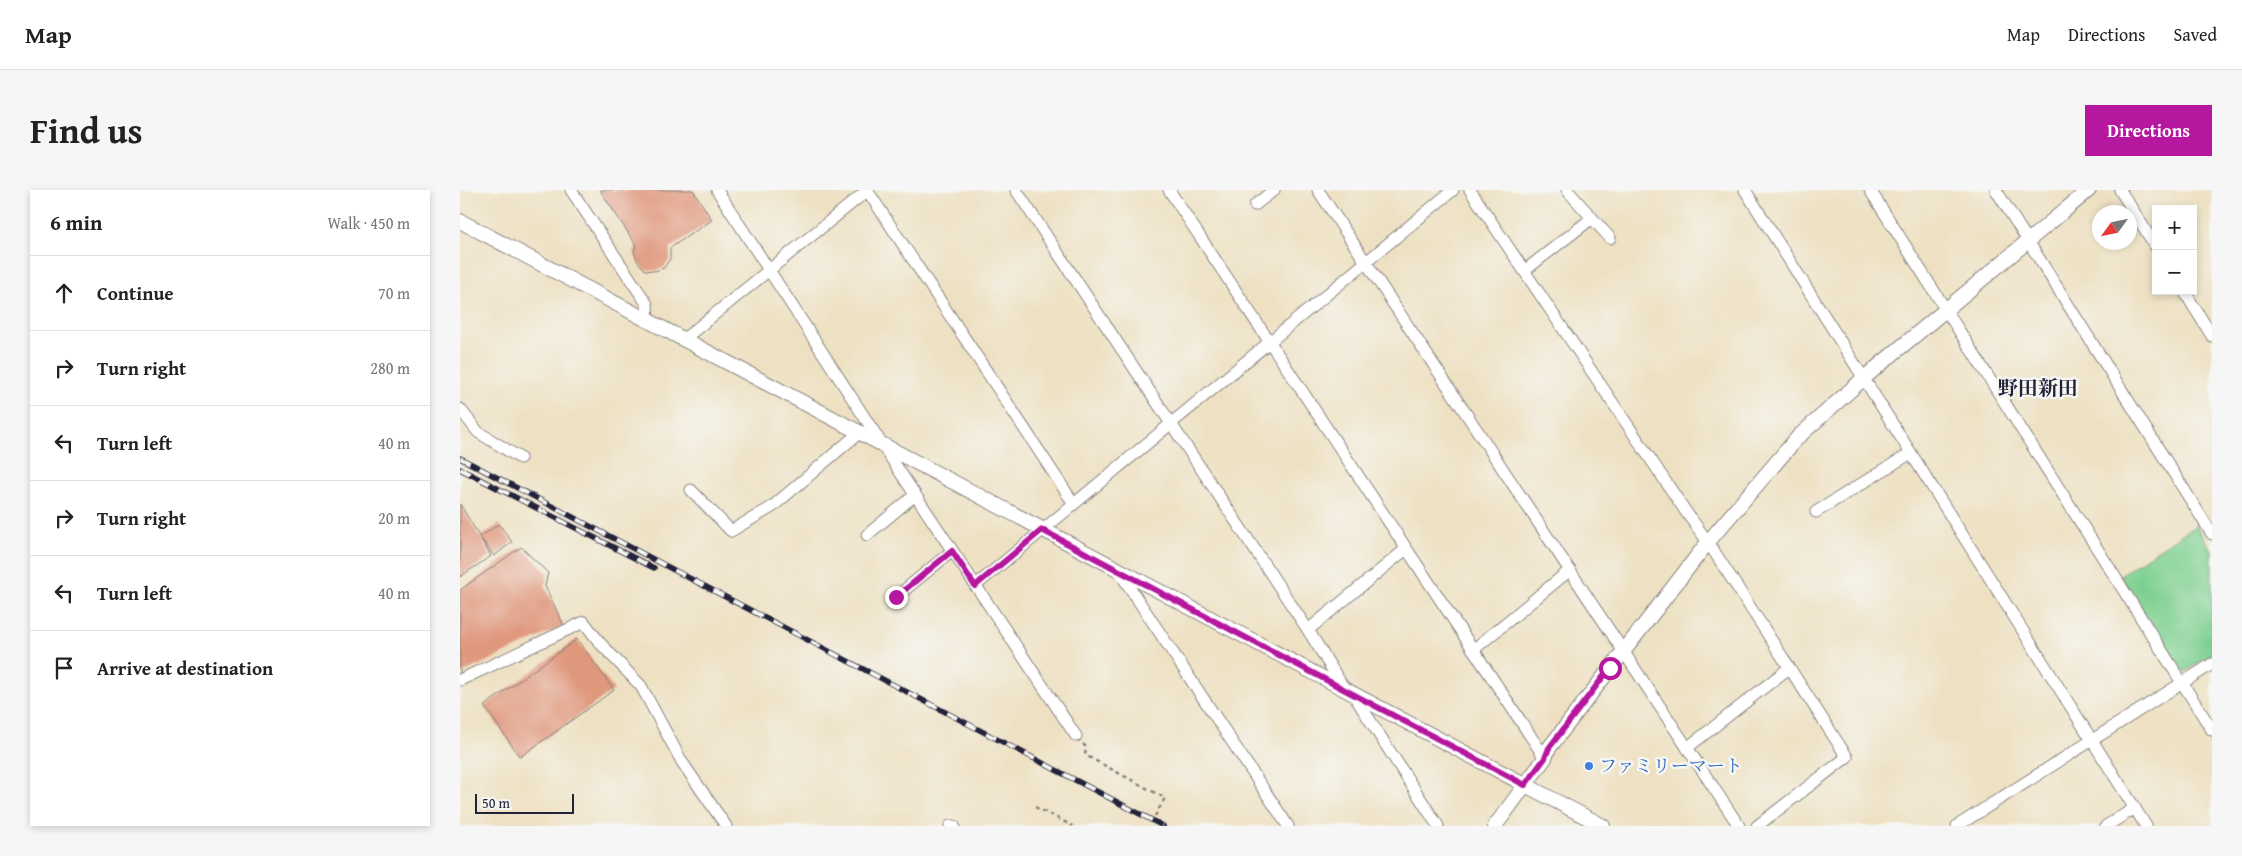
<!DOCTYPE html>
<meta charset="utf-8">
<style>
body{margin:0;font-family:"Gentium Book Plus","Noto Serif JP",serif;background:#f6f6f6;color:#222}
.controls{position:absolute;right:15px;top:15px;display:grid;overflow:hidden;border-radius:0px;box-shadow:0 2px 8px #0003}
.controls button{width:45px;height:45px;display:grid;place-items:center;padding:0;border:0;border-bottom:1px solid #e0e0e0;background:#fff;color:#222;font:25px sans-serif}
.compass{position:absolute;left:1632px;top:15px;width:45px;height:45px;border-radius:50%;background:#fff;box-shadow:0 2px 8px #0003;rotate:237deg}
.scale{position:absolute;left:15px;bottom:12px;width:99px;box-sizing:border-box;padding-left:5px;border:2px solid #22223b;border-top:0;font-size:14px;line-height:18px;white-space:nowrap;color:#22223b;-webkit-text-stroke:4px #f6f6f2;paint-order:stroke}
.stop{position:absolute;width:15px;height:15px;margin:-11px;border:4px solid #b5179e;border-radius:50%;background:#fff}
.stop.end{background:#b5179e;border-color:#fff;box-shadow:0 1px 5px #0008}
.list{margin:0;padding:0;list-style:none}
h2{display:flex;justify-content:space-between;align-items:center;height:65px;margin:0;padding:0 20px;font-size:21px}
h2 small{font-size:16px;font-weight:400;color:#767676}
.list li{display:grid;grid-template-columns:32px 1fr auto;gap:15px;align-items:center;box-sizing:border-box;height:75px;padding:0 20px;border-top:1px solid #e0e0e0}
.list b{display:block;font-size:19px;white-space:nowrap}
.list em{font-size:16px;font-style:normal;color:#767676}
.icon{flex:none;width:28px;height:28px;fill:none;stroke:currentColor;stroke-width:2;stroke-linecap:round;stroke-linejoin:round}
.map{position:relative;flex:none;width:1752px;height:636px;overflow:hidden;border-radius:0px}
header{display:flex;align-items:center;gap:30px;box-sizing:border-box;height:70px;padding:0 25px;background:#fff;border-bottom:1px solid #e0e0e0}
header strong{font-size:24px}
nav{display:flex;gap:28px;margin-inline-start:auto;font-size:18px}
.intro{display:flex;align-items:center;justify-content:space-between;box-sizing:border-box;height:120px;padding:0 30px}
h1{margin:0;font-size:35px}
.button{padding:12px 22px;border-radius:0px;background:#b5179e;color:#fff;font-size:18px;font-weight:700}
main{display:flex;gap:30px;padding:0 30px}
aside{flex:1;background:#fff;border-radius:0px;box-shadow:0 2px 8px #0003}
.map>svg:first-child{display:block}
</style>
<header>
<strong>Map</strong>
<nav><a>Map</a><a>Directions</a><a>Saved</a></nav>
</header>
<div class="intro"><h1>Find us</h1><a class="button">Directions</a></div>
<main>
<aside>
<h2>6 min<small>Walk · 450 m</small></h2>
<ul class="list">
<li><svg class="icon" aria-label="ahead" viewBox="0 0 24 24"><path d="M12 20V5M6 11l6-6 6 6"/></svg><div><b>Continue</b></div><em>70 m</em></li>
<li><svg class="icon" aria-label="right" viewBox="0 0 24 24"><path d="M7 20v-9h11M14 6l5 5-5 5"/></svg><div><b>Turn right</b></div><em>280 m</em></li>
<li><svg class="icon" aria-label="left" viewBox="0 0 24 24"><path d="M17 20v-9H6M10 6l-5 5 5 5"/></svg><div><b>Turn left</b></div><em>40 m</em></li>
<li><svg class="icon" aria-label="right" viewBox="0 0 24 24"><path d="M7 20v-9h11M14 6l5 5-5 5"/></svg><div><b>Turn right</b></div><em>20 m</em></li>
<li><svg class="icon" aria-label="left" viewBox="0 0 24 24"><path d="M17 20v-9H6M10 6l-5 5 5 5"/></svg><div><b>Turn left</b></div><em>40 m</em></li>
<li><svg class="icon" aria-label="arrive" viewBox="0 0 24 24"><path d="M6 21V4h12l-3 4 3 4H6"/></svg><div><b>Arrive at destination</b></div></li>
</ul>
</aside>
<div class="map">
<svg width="1752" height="636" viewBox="0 0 1752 636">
<rect width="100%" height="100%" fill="#f6f6f2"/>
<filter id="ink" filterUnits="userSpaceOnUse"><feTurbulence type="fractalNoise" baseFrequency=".02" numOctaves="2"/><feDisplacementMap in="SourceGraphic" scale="10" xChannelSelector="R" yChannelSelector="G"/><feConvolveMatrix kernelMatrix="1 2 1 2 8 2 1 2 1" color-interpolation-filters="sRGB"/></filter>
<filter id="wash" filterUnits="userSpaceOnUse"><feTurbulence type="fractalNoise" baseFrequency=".0096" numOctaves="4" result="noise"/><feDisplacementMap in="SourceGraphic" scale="20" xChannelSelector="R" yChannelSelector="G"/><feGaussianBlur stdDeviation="1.12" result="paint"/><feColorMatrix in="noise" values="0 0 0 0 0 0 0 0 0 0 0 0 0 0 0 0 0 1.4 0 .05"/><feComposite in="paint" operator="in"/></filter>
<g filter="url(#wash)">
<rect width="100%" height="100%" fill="#eee1c3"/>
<path fill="#7ed091" stroke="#507966" d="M 1736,335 L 1752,361 L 1752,464 L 1723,483 L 1660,385 Z"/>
<g id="blocks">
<path fill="#e0987d" d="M 140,0 L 233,0 L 252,30 L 210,58 L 210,69 L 204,78 L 195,81 L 185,80 L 178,72 L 174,62 L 176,55 Z
M 0,314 L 31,366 L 0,387 Z
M 39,334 L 52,352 L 34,366 L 20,347 Z
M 61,357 L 88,383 L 85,396 L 104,436 L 0,484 L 0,400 Z
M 117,449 L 154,500 L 60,567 L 24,516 Z"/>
</g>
</g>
<g filter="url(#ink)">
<use href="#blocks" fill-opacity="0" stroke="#88827f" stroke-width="1"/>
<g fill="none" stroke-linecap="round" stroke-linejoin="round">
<g stroke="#88827f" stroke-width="13">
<path id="minor" d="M 111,0 L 187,114 L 188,129
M 257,0 L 440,282 L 616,546
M 407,0 L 614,314
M 556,0 L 848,440 L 885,500
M 709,0 L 1085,568
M 858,0 L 1279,636
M 1010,0 L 1226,322 L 1248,352 L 1387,567 L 1297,636
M 1107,0 L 1150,48
M 1285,0 L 1686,636
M 1410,0 L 1752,540
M 1536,0 L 1752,344
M 1660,0 L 1696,57
M 795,15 L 814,0
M 1064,81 L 1131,29
M 1724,101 L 1752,146
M 224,149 L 408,0
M 0,219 L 18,242 L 60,268
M 231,300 L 271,341 L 312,317 L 400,242
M 1356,322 L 1451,263
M 407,345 L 455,305
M 658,380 L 828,636
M 515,396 L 993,0
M 436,407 L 492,361
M 848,440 L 946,359
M 1013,460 L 1110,380
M 0,490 L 124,432 L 140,453 L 181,496 L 222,572 L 266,636
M 893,504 L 978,636
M 1227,558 L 1329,478
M 490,636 L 494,636
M 1497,636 L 1752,474
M 1646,636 L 1675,618"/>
</g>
<g stroke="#88827f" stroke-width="16">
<path id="tertiary" d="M 0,31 L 1143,636
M 1035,636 L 1085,568 L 1089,558 L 1248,352 L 1338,247 L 1404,188 L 1629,0"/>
</g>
<path stroke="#88827f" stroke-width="2.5" stroke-dasharray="4 4" stroke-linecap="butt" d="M 623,554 L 626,557 L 625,565 L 705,608 L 695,626
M 575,617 L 613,636"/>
<use href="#minor" stroke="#fff" stroke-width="11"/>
<use href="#tertiary" stroke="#fff" stroke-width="14"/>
<g stroke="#22223b" stroke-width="5.5">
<path id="rail" d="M 0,268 L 703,636
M 0,279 L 194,378"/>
</g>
<use href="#rail" stroke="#f6f6f2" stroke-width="4" stroke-dasharray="11" stroke-linecap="butt"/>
</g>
</g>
<g fill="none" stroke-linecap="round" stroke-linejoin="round" filter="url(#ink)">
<path stroke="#b5179e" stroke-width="6" d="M 436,407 L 492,361 L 515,396 L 582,340 L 1065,595 L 1085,568 L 1089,558 L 1150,478"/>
</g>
<circle fill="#3f7fe0" stroke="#f6f6f2" stroke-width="2" cx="1129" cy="576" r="5"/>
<g text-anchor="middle" stroke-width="5" stroke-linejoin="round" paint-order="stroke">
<g font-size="18" fill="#366cbe" stroke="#f6f6f2" text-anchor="start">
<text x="1139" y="582">ファミリーマート</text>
</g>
<g font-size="20" font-weight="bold" fill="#22223b" stroke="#f6f6f2">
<text x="1578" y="205">野田新田</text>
</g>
</g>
</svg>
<div class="controls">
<button>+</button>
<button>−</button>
</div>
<svg class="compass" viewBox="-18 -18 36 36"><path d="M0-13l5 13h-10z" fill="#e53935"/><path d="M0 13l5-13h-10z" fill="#767676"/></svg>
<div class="scale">50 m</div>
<div class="stop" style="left:1150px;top:478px"></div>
<div class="stop end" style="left:436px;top:407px"></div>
</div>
</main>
